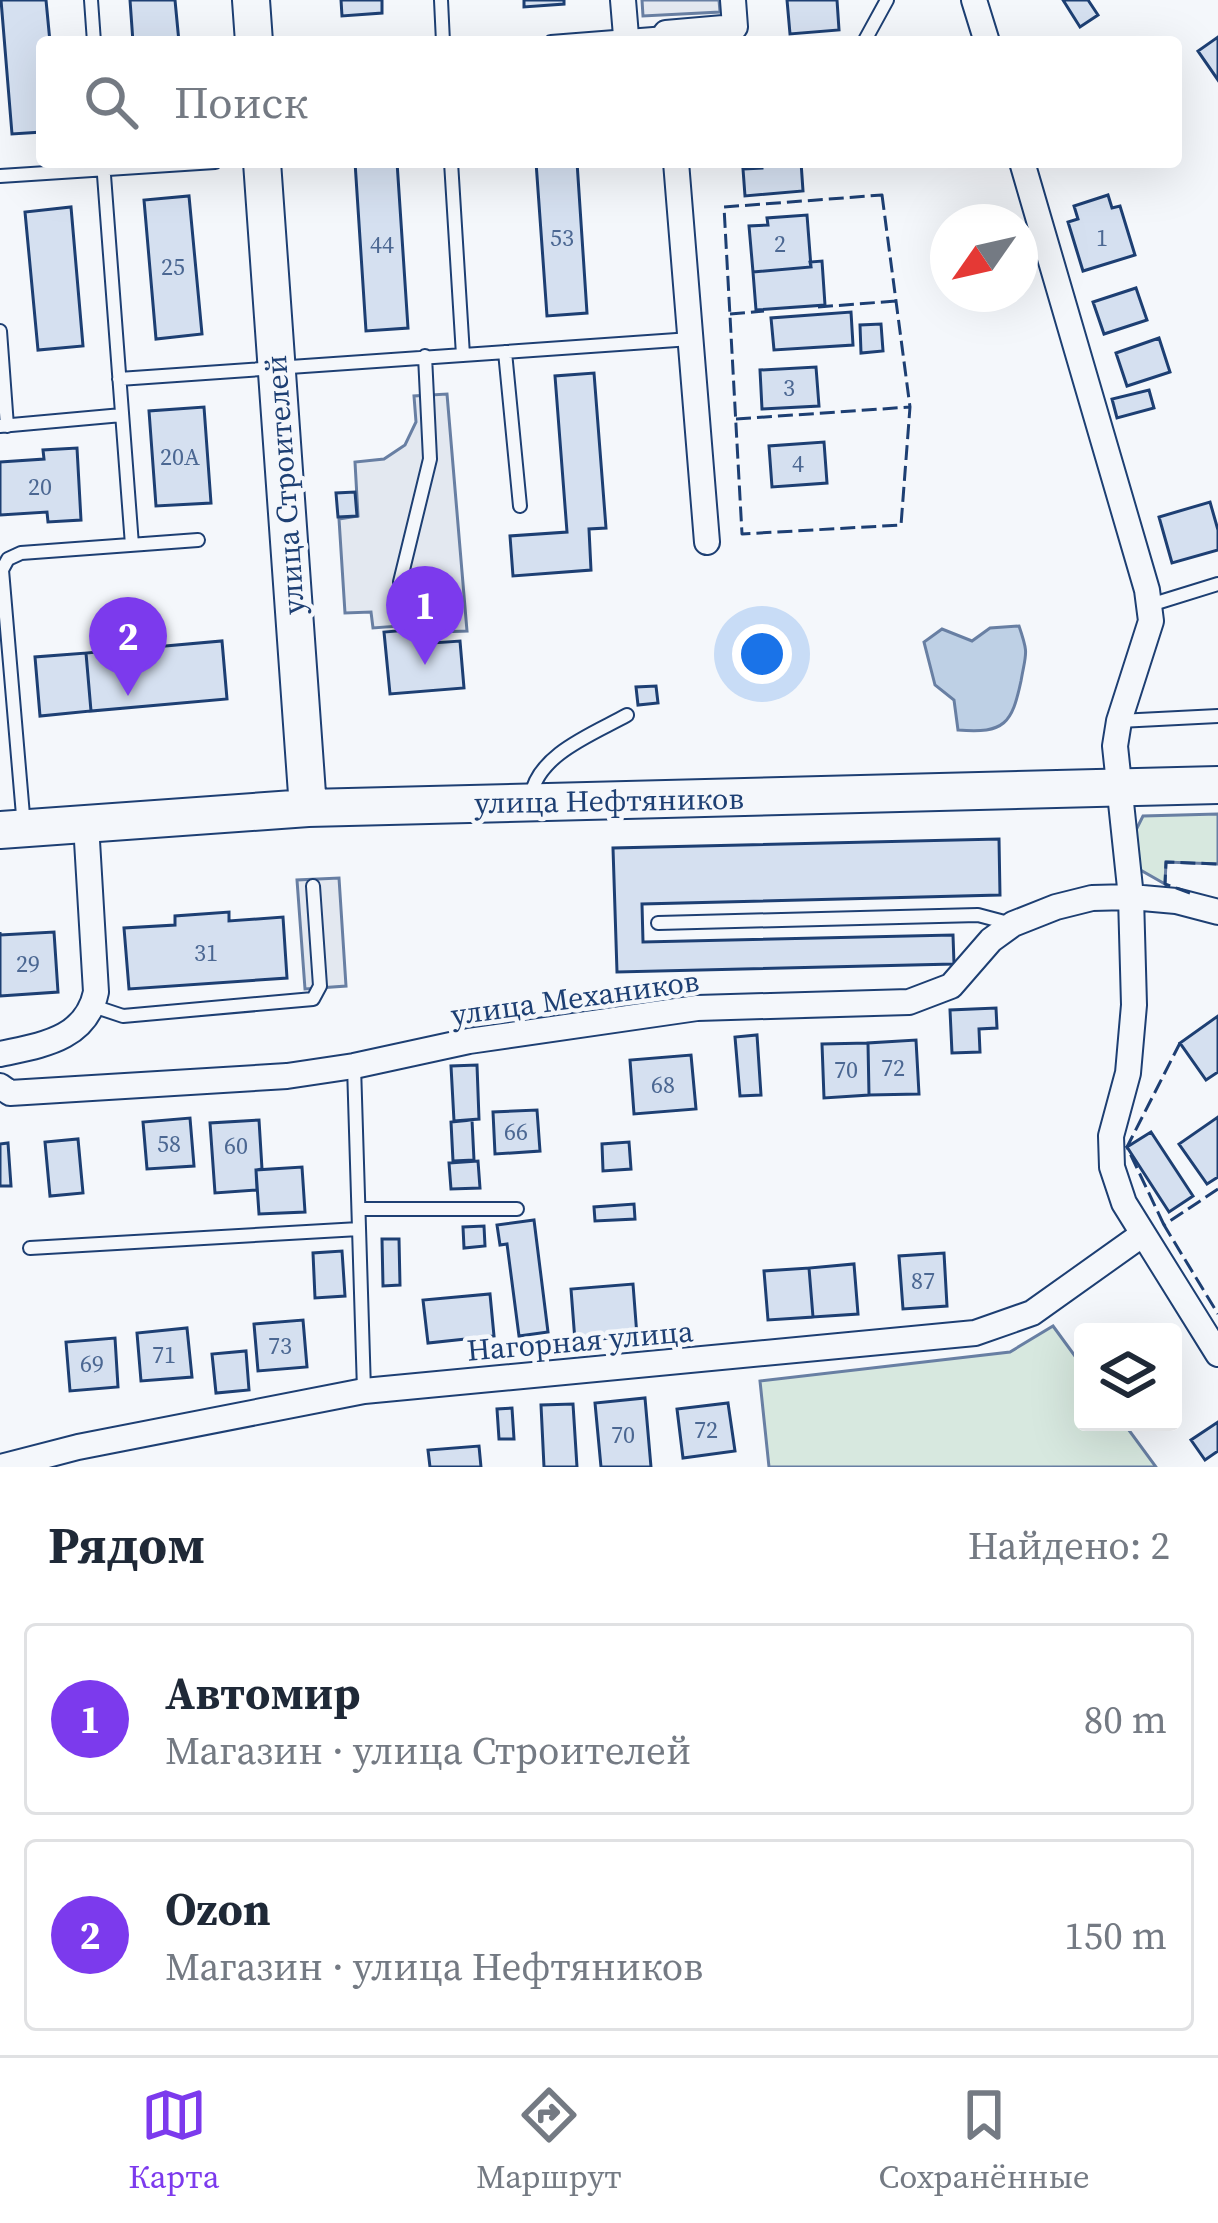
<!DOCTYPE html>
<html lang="ru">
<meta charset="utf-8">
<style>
body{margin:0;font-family:"Source Serif 4",serif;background:#f6f6f7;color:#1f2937}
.controls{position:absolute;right:36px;bottom:36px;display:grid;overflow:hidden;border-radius:12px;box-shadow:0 12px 48px #0002}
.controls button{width:108px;height:108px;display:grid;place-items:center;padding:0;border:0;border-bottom:3px solid #e0e1e3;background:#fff;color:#1f2937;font:60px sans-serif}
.compass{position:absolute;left:930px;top:204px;width:108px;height:108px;border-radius:50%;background:#fff;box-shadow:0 12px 48px #0002;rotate:236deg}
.you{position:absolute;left:762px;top:654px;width:42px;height:42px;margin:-30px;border:9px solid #fff;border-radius:50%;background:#1a73e8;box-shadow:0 0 0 18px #1a73e833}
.badge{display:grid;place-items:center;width:78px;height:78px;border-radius:50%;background:#7c3aed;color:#fff;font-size:39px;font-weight:700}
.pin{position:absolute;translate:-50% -99px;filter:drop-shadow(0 3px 6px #0008)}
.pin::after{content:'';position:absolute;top:63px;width:42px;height:36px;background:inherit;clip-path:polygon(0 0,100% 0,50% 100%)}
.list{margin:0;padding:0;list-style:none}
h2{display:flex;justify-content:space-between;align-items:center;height:156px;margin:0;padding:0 48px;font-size:51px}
h2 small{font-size:39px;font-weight:400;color:#747a83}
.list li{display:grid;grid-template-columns:78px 1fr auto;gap:36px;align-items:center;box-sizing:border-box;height:192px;margin:0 24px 24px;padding:0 24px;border:3px solid #e0e1e3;border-radius:12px}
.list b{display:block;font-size:45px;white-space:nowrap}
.list p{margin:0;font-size:39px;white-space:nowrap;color:#747a83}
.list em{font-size:39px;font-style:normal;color:#747a83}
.icon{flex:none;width:66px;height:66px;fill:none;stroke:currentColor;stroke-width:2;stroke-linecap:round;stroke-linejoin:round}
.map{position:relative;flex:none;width:1218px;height:1467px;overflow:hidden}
.search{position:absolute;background:#fff;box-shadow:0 12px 48px #0002;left:36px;right:36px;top:36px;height:132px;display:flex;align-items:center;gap:30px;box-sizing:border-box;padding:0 42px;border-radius:12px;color:#747a83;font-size:45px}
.sheet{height:588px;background:#fff}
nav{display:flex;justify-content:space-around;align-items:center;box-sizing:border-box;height:168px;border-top:3px solid #e0e1e3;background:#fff;font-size:33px;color:#747a83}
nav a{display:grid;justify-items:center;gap:6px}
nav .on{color:#7c3aed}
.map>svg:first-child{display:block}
</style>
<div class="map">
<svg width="1218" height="1467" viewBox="0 0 1218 1467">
<rect width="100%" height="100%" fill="#f4f7fb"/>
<path fill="#d7e8df" stroke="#687fa3" stroke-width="3" d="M 1218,814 L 1218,864 L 1166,862 L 1165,884 L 1137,868 L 1132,838 L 1143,816 Z
M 1053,1326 L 1083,1367 L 1083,1422 L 1123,1422 L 1156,1467 L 769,1467 L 760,1381 L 1010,1352 Z"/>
<path fill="#e3e8f0" stroke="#687fa3" stroke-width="3" d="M 642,0 L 719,0 L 720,12 L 643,16 Z
M 447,394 L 467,631 L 439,632 L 438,623 L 373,628 L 371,612 L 345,613 L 339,519 L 358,516 L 355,462 L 384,459 L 405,445 L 416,422 L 414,396 Z
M 339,878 L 346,986 L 305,989 L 297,880 Z"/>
<path fill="#bed0e5" stroke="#687fa3" stroke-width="3" d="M 1019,626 C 1029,655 1026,652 1021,681 C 1012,723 1005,734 958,730 L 954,700 L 935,685 L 924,642 L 942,629 L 972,641 L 990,628 Z"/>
<path fill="#d5e0f0" stroke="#1d3f73" stroke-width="3" d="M 1,0 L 46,0 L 50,42 L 42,42 L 42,132 L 12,134 Z
M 130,0 L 175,0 L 179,42 L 133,42 Z
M 341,0 L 382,0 L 382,13 L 342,16 Z
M 524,0 L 564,0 L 564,4 L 524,7 Z
M 787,0 L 837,0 L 839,30 L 790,34 Z
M 1063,0 L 1088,0 L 1098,15 L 1080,27 Z
M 1218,37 L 1218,80 L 1198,51 Z
M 355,162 L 397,162 L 408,328 L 366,331 Z
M 536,162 L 577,162 L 587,313 L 547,316 Z
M 762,162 L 801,162 L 803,191 L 745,196 L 743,169 L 762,168 Z
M 1108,195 L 1112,208 L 1120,206 L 1135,255 L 1083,271 L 1068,222 L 1078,219 L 1074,206 Z
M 189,196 L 202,334 L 156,339 L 144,200 Z
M 71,207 L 83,346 L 38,350 L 25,212 Z
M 807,215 L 811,267 L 753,272 L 749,226 L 768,225 L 767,218 Z
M 822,261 L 825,305 L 756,310 L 753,272 L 811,267 L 810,262 Z
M 1136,288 L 1147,320 L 1104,334 L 1093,302 Z
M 851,312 L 853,345 L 774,350 L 771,318 Z
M 881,324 L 883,351 L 861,353 L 860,325 Z
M 1159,338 L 1170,372 L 1127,386 L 1116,353 Z
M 816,367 L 819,406 L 762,409 L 760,370 Z
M 594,373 L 606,528 L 589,529 L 591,570 L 513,576 L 510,536 L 567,532 L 555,376 Z
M 1149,390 L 1154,408 L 1117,418 L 1112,399 Z
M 204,407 L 211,503 L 156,506 L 149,411 Z
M 824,442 L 827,483 L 772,487 L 769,446 Z
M 77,448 L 81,520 L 48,522 L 47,512 L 0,515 L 0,462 L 44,459 L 43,450 Z
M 355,492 L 357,516 L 338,517 L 336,493 Z
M 1210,502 L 1218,530 L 1218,550 L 1172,563 L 1159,517 Z
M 432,628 L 433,643 L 460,641 L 464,688 L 390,694 L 384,632 Z
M 222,641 L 227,699 L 91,711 L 86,653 Z
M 86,653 L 91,711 L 40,716 L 35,657 Z
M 656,686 L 658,703 L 638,705 L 636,687 Z
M 999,839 L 1000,895 L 642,904 L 643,942 L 953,935 L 954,964 L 617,972 L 613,848 Z
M 229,912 L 229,921 L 283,917 L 287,978 L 129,989 L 124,928 L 175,925 L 175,916 Z
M 0,932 L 0,935 L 54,932 L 58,992 L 0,996 Z
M 996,1008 L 997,1028 L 979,1029 L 980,1052 L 952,1053 L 950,1010 Z
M 1218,1016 L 1218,1072 L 1206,1080 L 1180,1043 Z
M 757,1035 L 761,1095 L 740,1096 L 735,1037 Z
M 916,1040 L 919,1094 L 869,1095 L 868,1043 Z
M 868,1043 L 869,1095 L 824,1098 L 822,1044 Z
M 691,1055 L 696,1109 L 634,1114 L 630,1060 Z
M 477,1065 L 479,1119 L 454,1121 L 451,1066 Z
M 537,1110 L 540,1151 L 495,1154 L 493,1112 Z
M 1218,1117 L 1218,1177 L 1207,1184 L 1179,1144 Z
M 190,1118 L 194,1166 L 147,1169 L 143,1122 Z
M 259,1120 L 262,1169 L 256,1170 L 257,1190 L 215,1193 L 210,1123 Z
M 472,1120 L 474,1160 L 453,1161 L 451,1122 Z
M 1151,1132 L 1193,1196 L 1169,1212 L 1127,1147 Z
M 78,1139 L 83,1193 L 50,1196 L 45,1142 Z
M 629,1142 L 631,1169 L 603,1171 L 602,1144 Z
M 8,1143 L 11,1186 L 0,1186 L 0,1144 Z
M 478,1161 L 480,1188 L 451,1189 L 449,1163 Z
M 302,1167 L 305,1212 L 259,1214 L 256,1170 Z
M 634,1204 L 635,1219 L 595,1221 L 594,1207 Z
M 534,1220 L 548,1332 L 519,1336 L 507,1244 L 500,1245 L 497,1225 Z
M 484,1226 L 485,1246 L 464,1248 L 463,1227 Z
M 382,1239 L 399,1239 L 400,1285 L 383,1286 Z
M 342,1251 L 345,1296 L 315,1298 L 313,1253 Z
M 944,1253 L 947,1306 L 903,1309 L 899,1256 Z
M 854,1264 L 858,1314 L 813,1317 L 809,1268 Z
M 809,1268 L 813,1317 L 768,1320 L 764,1271 Z
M 633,1284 L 637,1336 L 575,1341 L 571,1289 Z
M 490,1294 L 494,1336 L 428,1343 L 423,1300 Z
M 303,1320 L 307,1367 L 258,1371 L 254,1324 Z
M 187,1328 L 192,1377 L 141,1381 L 137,1333 Z
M 115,1338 L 118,1387 L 70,1391 L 66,1342 Z
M 246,1351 L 249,1390 L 216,1393 L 212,1354 Z
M 645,1398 L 651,1467 L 601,1467 L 595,1403 Z
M 728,1403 L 735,1451 L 683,1458 L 677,1409 Z
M 573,1404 L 577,1467 L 544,1467 L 541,1405 Z
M 512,1408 L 514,1439 L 499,1439 L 497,1409 Z
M 1218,1422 L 1218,1451 L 1205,1460 L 1191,1440 Z
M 479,1446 L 481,1467 L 430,1467 L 428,1450 Z"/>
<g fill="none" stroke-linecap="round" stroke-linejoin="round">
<g stroke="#1d3f73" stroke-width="16">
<path id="lane" d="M 91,0 L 94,42
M 441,0 L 443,42
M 551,42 L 666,33
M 864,42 L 887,0
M 103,162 L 132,545
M 451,162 L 463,355
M 0,176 L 215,162
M 0,331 L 7,426
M 505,352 L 520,506
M 119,379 L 691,339
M 0,426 L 122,415
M 400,582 L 430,459 L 425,356
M 1150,605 L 1218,584
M 1119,721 L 1218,716
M 531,796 C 538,754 593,734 627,715
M 24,827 L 2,570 L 8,559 L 21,553 L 198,540
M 658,923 L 978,915 L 1012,924
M 93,1006 L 123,1016 L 313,999 L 320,986 L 313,886
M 354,1066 L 364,1390
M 360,1209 L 517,1209
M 30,1248 L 359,1229"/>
</g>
<g stroke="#1d3f73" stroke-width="28">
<path id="street" d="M 623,0 L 626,36
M 974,0 L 987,42
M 666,42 L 666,33 L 735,27 L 733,0
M 676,162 L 707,542
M 1022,162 L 1147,590 L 1151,621 L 1119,721 L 1115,746 L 1131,897 L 1134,1005 L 1128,1073 L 1111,1136 L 1112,1167 L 1124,1203 L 1218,1354
M 0,1054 C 41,1045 86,1040 96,992 L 86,824
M 0,1086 L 10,1093 L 287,1076 L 354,1066 L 469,1041 L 697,1008 L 909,1002 L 951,986 L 991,940 L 1013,924 L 1056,907 L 1092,898 L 1131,897 L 1176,901 L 1218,912
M 1,1467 L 78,1447 L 364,1391 L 975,1333 L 1032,1313 L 1143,1234"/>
</g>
<g stroke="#1d3f73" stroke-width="40">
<path id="secondary" d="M 251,0 L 254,42
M 262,162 L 308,808
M 0,830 L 308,808 L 1218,785"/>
</g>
<use href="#lane" stroke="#f4f7fb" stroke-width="12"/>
<use href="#street" stroke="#f4f7fb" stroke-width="24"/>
<use href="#secondary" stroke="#f4f7fb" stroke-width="36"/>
<path stroke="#1d3f73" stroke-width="3" stroke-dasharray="15 6" stroke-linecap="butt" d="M 882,195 L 910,407 L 901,525 L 742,534 L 724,207 Z
M 818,307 L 896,301
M 730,314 L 764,311
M 736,419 L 910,407
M 1190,893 L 1165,884 L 1166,862 L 1218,864
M 1218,1189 L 1164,1225 L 1218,1314
M 1164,1225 L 1127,1147 L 1180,1043"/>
</g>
<g text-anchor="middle" stroke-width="9" stroke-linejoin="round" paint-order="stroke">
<g font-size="24" fill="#4b6792">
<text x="562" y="246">53</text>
<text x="1102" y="246">1</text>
<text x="780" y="252">2</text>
<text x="382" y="253">44</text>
<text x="173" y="275">25</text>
<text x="789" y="396">3</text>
<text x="180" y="465">20А</text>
<text x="798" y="472">4</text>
<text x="40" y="495">20</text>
<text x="206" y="961">31</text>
<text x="28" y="972">29</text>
<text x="893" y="1076">72</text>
<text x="846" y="1078">70</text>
<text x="663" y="1093">68</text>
<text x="516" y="1140">66</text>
<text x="169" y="1152">58</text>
<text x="236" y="1154">60</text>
<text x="923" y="1289">87</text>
<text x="280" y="1354">73</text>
<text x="164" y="1363">71</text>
<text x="92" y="1372">69</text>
<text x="706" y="1438">72</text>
<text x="623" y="1443">70</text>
</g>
<g font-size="30" fill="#1d3f73" stroke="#f4f7fb">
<text transform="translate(285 485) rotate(-94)" y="10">улица Строителей</text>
<text transform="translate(609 801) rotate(-1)" y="10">улица Нефтяников</text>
<text transform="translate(575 998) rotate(-8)" y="10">улица Механиков</text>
<text transform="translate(580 1341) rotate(-5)" y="10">Нагорная улица</text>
</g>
</g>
</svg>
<div class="controls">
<button><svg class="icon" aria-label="layers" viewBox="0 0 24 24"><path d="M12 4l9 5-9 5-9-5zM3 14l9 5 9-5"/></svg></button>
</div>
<svg class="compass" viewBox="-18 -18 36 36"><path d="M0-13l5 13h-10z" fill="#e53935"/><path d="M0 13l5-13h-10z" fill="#747a83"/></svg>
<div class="you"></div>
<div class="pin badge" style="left:425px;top:665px">1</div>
<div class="pin badge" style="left:128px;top:696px">2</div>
<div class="search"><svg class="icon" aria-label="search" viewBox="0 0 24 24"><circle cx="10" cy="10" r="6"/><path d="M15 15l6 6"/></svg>Поиск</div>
</div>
<section class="sheet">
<h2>Рядом<small>Найдено: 2</small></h2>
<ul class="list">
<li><span class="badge">1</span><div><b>Автомир</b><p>Магазин · улица Строителей</p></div><em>80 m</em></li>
<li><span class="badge">2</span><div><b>Ozon</b><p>Магазин · улица Нефтяников</p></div><em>150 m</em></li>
</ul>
</section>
<nav>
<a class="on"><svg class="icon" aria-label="map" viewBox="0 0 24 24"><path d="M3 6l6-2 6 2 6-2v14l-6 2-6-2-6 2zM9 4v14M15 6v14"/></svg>Карта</a>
<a><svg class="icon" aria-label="directions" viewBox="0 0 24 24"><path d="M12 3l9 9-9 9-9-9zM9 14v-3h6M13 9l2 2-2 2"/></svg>Маршрут</a>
<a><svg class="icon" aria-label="saved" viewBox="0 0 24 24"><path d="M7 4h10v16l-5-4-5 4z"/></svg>Сохранённые</a>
</nav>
